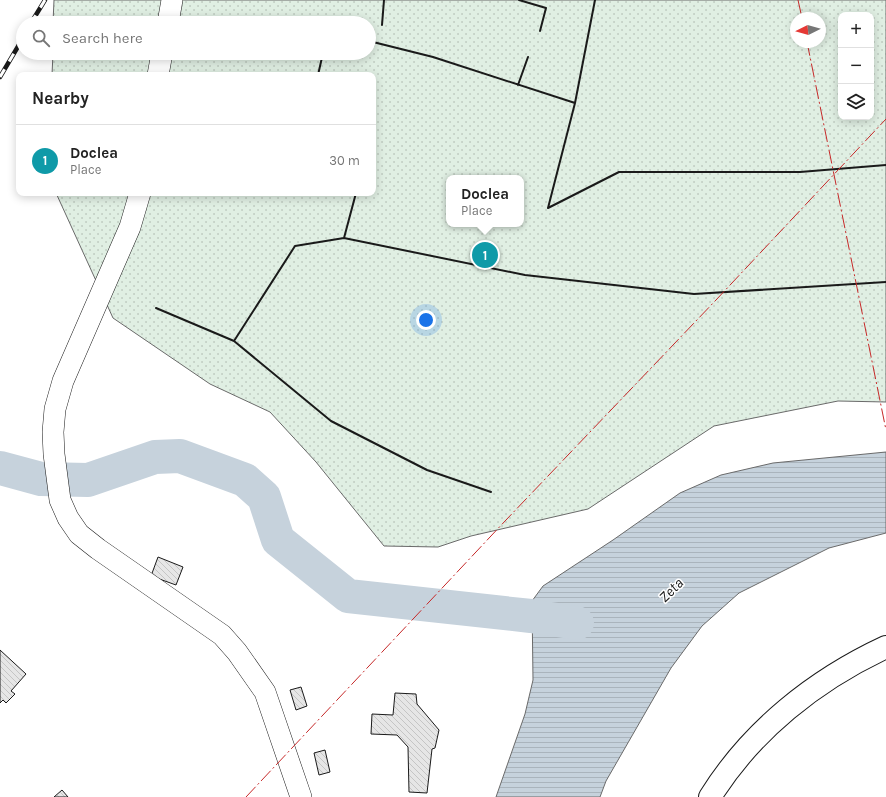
<!DOCTYPE html>
<meta charset="utf-8">
<style>
body{margin:0;font-family:Karla,sans-serif;background:#f6f6f6;color:#222}
.controls{position:absolute;right:12px;top:12px;display:grid;overflow:hidden;border-radius:8px;box-shadow:0 2px 10px #0003}
.controls button{width:36px;height:36px;display:grid;place-items:center;padding:0;border:0;border-bottom:1px solid #e0e0e0;background:#fff;color:#222;font:20px sans-serif}
.compass{position:absolute;left:790px;top:12px;width:36px;height:36px;border-radius:50%;background:#fff;box-shadow:0 2px 10px #0003;rotate:265deg}
.you{position:absolute;left:426px;top:320px;width:14px;height:14px;margin:-10px;border:3px solid #fff;border-radius:50%;background:#1a73e8;box-shadow:0 0 0 6px #1a73e833}
.badge{display:grid;place-items:center;width:26px;height:26px;border-radius:50%;background:#c62828;color:#fff;font-size:13px;font-weight:700}
.pin{position:absolute;translate:-50% -50%;border:2px solid #fff;box-shadow:0 1px 4px #0006}
.popup{position:absolute;left:446px;top:175px;width:78px;height:52px;box-sizing:border-box;display:grid;place-content:center;border-radius:8px;background:#fff;filter:drop-shadow(0 1px 3px #0005);font-size:13px;white-space:nowrap;color:#767676}
.popup b{font-size:15px;color:#222}
.popup::after{content:'';position:absolute;left:50%;top:100%;margin-left:-8px;border:8px solid transparent;border-top-color:#fff}
.list{margin:0;padding:0;list-style:none}
h2{display:flex;justify-content:space-between;align-items:center;height:52px;margin:0;padding:0 16px;font-size:17px}
h2 small{font-size:13px;font-weight:400;color:#767676}
.list li{display:grid;grid-template-columns:26px 1fr auto;gap:12px;align-items:center;box-sizing:border-box;height:72px;padding:0 16px;border-top:1px solid #e0e0e0}
.list b{display:block;font-size:15px;white-space:nowrap}
.list p{margin:0;font-size:13px;white-space:nowrap;color:#767676}
.list em{font-size:13px;font-style:normal;color:#767676}
.icon{flex:none;width:22px;height:22px;fill:none;stroke:currentColor;stroke-width:2;stroke-linecap:round;stroke-linejoin:round}
.map{position:relative;flex:none;width:886px;height:797px;overflow:hidden}
.search{position:absolute;background:#fff;box-shadow:0 2px 10px #0003;left:16px;top:16px;width:360px;height:44px;display:flex;align-items:center;gap:10px;box-sizing:border-box;padding:0 14px;border-radius:22px;color:#767676;font-size:15px}
.panel{position:absolute;background:#fff;box-shadow:0 2px 10px #0003;left:16px;top:72px;width:360px;height:124px;border-radius:8px}
.map>svg:first-child{display:block}
</style>
<div class="map">
<svg width="886" height="797" viewBox="0 0 886 797">
<defs>
<pattern id="grass-dots" width="8" height="8" patternUnits="userSpaceOnUse"><rect width="8" height="8" fill="#e0efe3"/><path d="M2 2h.1M6 6h.1" fill="none" stroke="#c0ccc2" stroke-width="1.8" stroke-linecap="round"/></pattern>
<pattern id="water-rules" width="6" height="5" patternUnits="userSpaceOnUse"><rect width="6" height="5" fill="#c6d2dc"/><path d="M0 2.5h6" fill="none" stroke="#aab4bc"/></pattern>
<pattern id="building-back-hatch" width="6" height="6" patternUnits="userSpaceOnUse"><rect width="6" height="6" fill="#e6e6e6"/><path d="M-1 5l2 2M0 0l6 6M5-1l2 2" fill="none" stroke="#c5c5c5"/></pattern>
</defs>
<rect width="100%" height="100%" fill="#fff"/>
<path fill="url(#grass-dots)" stroke="#6a6a6a" fill-rule="evenodd" d="M 54,0 L 886,0 L 886,402 L 838,401 L 714,426 L 588,509 L 471,536 L 438,547 L 384,546 L 316,462 L 270,412 L 210,384 L 113,318 L 56,193 L 373,193 L 373,75 L 52,75 L 53,53 L 369,53 L 369,23 L 53,23 ZM 841,15 L 871,15 L 871,117 L 841,117 ZM 796,18 L 820,18 L 820,42 L 796,42 ZM 449,178 L 521,178 L 521,224 L 449,224 Z"/>
<path fill="url(#water-rules)" stroke="#6a6a6a" d="M 886,452 L 886,533 L 829,548 L 739,593 L 702,626 L 671,668 L 606,781 L 600,797 L 496,797 L 525,714 L 533,680 L 532,601 L 543,586 L 613,540 L 680,493 L 721,475 L 773,463 Z"/>
<g fill="none" stroke-linecap="round" stroke-linejoin="round">
<path stroke="#c6d2dc" stroke-width="34" d="M 0,468 L 41,479 L 88,480 L 155,457 L 180,456 L 245,480 L 264,497 L 278,540 L 348,596 L 531,616 L 577,623"/>
</g>
<path fill="url(#building-back-hatch)" stroke="#1a1a1a" d="M 158,557 L 183,567 L 176,585 L 151,576 Z
M 0,650 L 26,674 L 11,691 L 15,694 L 6,703 L 3,700 L 0,703 Z
M 301,687 L 307,706 L 296,710 L 290,690 Z
M 395,693 L 416,694 L 417,704 L 439,730 L 435,748 L 432,749 L 427,793 L 409,792 L 408,747 L 397,735 L 371,734 L 372,714 L 393,715 Z
M 325,750 L 330,772 L 319,775 L 314,753 Z
M 62,790 L 68,797 L 54,797 Z"/>
<g fill="none" stroke-linecap="round" stroke-linejoin="round">
<g stroke="#1a1a1a" stroke-width="22">
<path id="tertiary" d="M 168,23 L 172,0
M 158,75 L 162,53
M 140,193 L 130,227 L 63,381 L 55,409 L 53,432 L 54,454 L 60,500 L 68,518 L 79,534 L 98,549 L 222,635 L 237,652 L 265,692 L 301,797"/>
</g>
<g stroke="#1a1a1a" stroke-width="24">
<path id="secondary" d="M 710,797 C 752,730 815,680 886,647"/>
</g>
<use href="#tertiary" stroke="#fff" stroke-width="21"/>
<use href="#secondary" stroke="#fff" stroke-width="22"/>
<g stroke="#1a1a1a" stroke-width="4.5">
<path id="rail" d="M 31,23 L 45,0
M 0,77 L 23,38"/>
</g>
<use href="#rail" stroke="#fff" stroke-width="3" stroke-dasharray="9" stroke-linecap="butt"/>
<path stroke="#1a1a1a" stroke-width="2" d="M 519,0 L 546,8 L 540,31
M 382,25 L 384,0
M 369,41 L 433,57 L 575,103
M 318,75 L 323,53
M 518,85 L 528,57
M 548,208 L 619,172 L 800,172 L 886,165
M 548,208 L 575,103 L 595,0
M 344,238 L 356,193
M 156,308 L 234,341 L 331,421 L 427,470 L 491,492
M 234,341 L 295,246 L 344,238 L 525,275 L 694,294 L 886,282"/>
<path stroke="#c62828" stroke-width="1" stroke-dasharray="14 3 2 3" stroke-linecap="butt" d="M 798,0 L 802,18
M 807,42 L 886,430
M 246,797 L 506,520 L 716,300 L 886,119"/>
</g>
<g text-anchor="middle" stroke-width="3" stroke-linejoin="round" paint-order="stroke">
<g font-size="15" font-style="italic" fill="#1a1a1a" stroke="#fff">
<text transform="translate(671 590) rotate(-45)" y="5">Zeta</text>
</g>
</g>
</svg>
<div class="controls">
<button>+</button>
<button>−</button>
<button><svg class="icon" aria-label="layers" viewBox="0 0 24 24"><path d="M12 4l9 5-9 5-9-5zM3 14l9 5 9-5"/></svg></button>
</div>
<svg class="compass" viewBox="-18 -18 36 36"><path d="M0-13l5 13h-10z" fill="#e53935"/><path d="M0 13l5-13h-10z" fill="#767676"/></svg>
<div class="you"></div>
<div class="pin badge" style="left:485px;top:255px;background:#0f9aa8">1</div>
<div class="popup"><b>Doclea</b>Place</div>
<div class="search"><svg class="icon" aria-label="search" viewBox="0 0 24 24"><circle cx="10" cy="10" r="6"/><path d="M15 15l6 6"/></svg>Search here</div>
<section class="panel">
<h2>Nearby<small></small></h2>
<ul class="list">
<li><span class="badge" style="background:#0f9aa8">1</span><div><b>Doclea</b><p>Place</p></div><em>30 m</em></li>
</ul>
</section>
</div>
